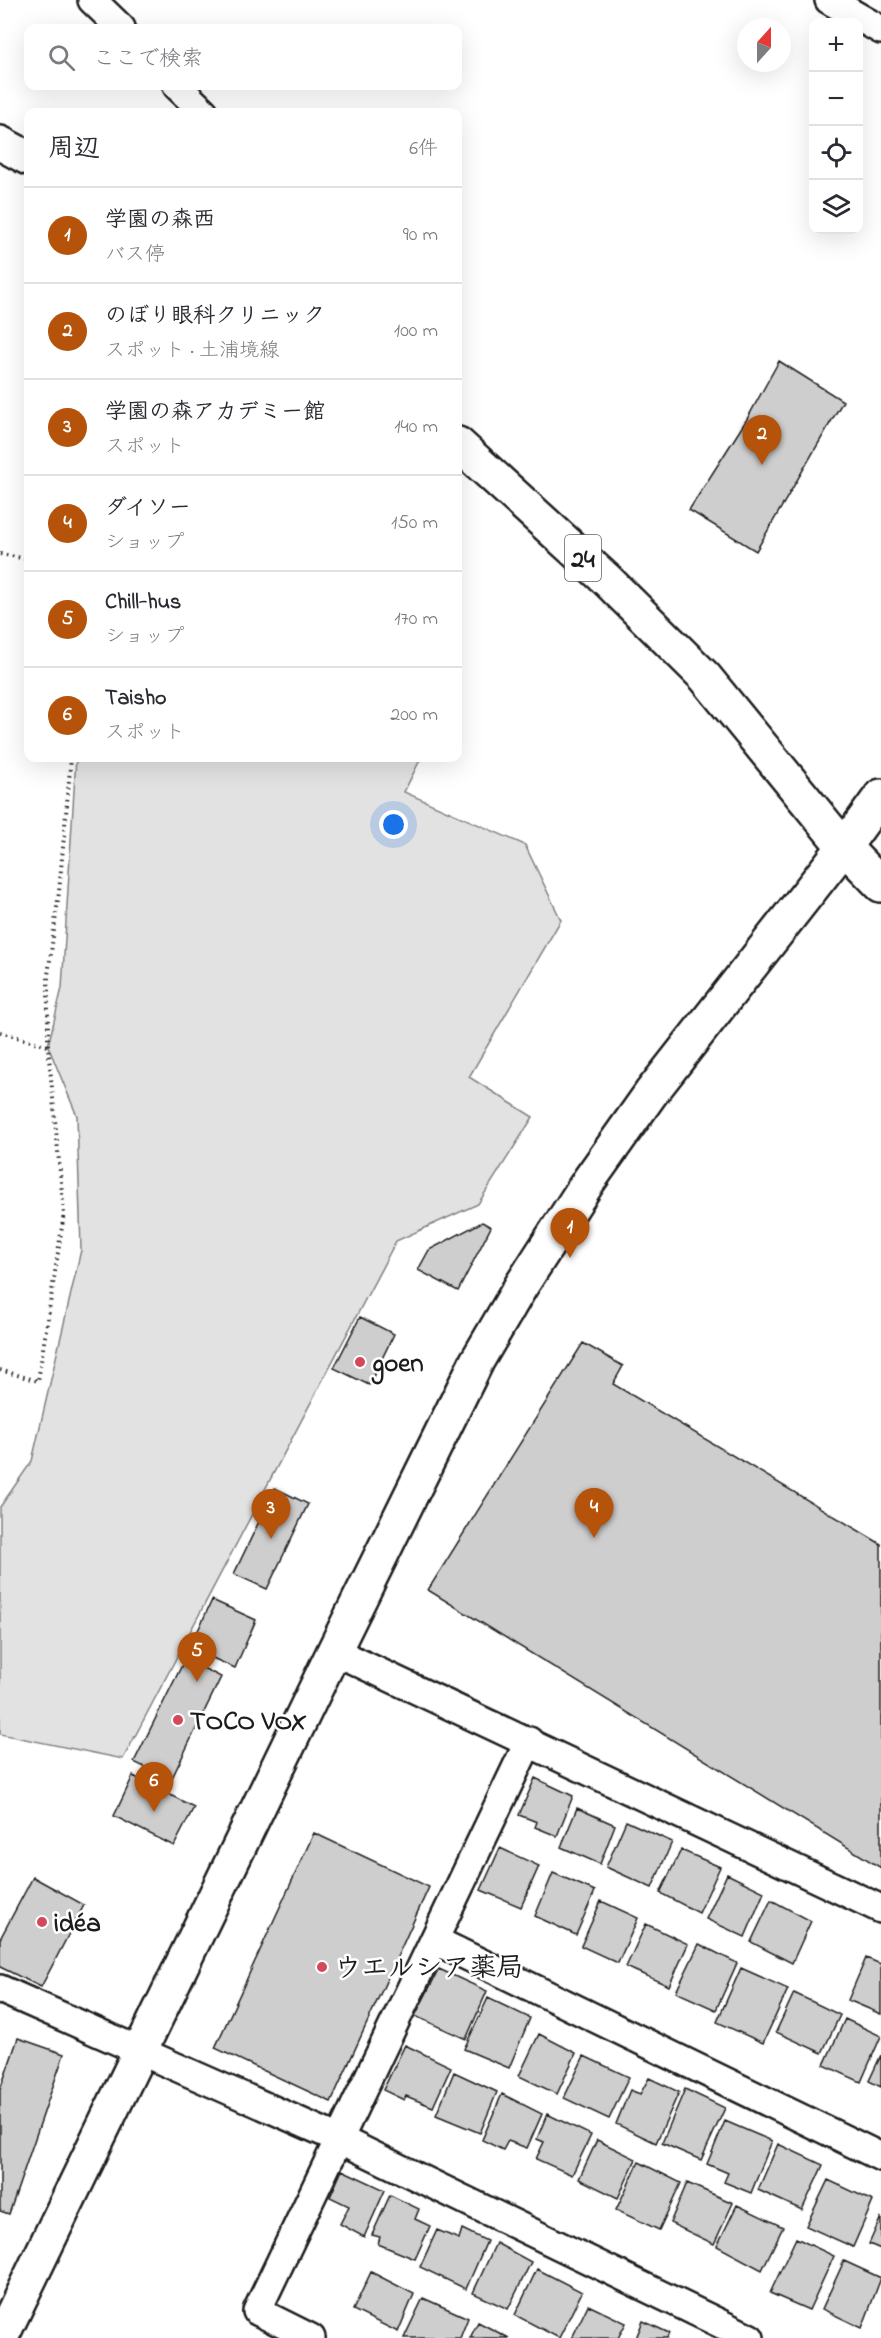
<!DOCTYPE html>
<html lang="ja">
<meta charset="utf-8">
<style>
body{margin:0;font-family:"Indie Flower","Klee One",sans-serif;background:#f7f7f7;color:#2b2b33}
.controls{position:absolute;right:18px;top:18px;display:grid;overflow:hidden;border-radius:12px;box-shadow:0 6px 24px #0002}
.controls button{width:54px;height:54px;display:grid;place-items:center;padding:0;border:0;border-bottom:2px solid #e1e1e2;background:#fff;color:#2b2b33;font:30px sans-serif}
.compass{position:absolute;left:737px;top:18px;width:54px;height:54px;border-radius:50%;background:#fff;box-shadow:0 6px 24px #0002;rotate:21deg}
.you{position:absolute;left:394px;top:825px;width:21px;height:21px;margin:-15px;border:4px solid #fff;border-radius:50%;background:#1a73e8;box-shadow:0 0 0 9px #1a73e833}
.badge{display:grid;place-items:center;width:39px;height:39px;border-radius:50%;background:#b45309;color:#fff;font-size:20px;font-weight:700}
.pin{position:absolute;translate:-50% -50px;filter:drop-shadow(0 2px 3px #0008)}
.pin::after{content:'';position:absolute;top:32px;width:21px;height:18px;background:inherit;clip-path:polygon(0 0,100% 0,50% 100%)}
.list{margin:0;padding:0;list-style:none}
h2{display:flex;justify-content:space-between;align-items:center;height:78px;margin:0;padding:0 24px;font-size:26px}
h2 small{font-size:20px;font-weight:400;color:#7c7c81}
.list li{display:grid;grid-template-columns:39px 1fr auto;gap:18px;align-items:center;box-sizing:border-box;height:96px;padding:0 24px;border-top:2px solid #e1e1e2}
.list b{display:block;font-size:22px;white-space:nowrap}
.list p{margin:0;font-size:20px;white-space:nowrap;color:#7c7c81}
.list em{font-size:20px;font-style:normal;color:#7c7c81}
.icon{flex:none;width:33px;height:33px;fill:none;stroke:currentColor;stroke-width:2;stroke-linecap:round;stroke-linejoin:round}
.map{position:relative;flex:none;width:881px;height:2338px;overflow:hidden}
.search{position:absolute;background:#fff;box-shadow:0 6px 24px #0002;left:24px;top:24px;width:438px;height:66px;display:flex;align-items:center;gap:15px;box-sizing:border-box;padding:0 21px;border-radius:12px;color:#7c7c81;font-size:22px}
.panel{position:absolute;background:#fff;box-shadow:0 6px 24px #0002;left:24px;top:108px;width:438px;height:654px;border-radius:12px}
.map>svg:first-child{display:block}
</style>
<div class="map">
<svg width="881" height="2338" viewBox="0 0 881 2338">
<rect width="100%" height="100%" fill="#fff"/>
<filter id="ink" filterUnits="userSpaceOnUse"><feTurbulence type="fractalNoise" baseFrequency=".0167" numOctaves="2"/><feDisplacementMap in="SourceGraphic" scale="12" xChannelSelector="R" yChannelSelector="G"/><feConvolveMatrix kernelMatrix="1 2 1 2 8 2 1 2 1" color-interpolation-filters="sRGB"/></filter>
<g filter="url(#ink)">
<path fill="#e2e2e2" stroke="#7f7f7f" stroke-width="1.5" d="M 76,758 L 421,758 L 404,792 L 525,845 L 561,920 L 469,1077 L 533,1117 L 478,1204 L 396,1241 L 123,1759 L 0,1734 L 0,1507 L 32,1461 L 81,1250 L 77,1116 L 48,1046 L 62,988 Z"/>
<path fill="#cecece" stroke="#1c1c1c" stroke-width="1.5" d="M 779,361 L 843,401 L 756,551 L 689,510 L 747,419 Z
M 482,1222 L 491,1227 L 458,1291 L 418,1270 L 429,1250 Z
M 360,1317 L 394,1334 L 369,1385 L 334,1368 Z
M 583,1343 L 623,1366 L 613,1384 L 881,1544 L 881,1868 L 428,1590 Z
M 275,1488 L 308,1504 L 267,1589 L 234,1574 Z
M 212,1600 L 256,1620 L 235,1668 L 190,1648 Z
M 185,1659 L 221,1677 L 171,1780 L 134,1762 Z
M 133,1776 L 194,1807 L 174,1846 L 114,1816 Z
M 535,1778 L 573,1796 L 557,1836 L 535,1827 L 537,1822 L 519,1815 Z
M 577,1808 L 615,1825 L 600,1864 L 561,1847 Z
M 626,1821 L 672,1842 L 652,1888 L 606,1867 Z
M 314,1833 L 429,1887 L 331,2102 L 215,2048 Z
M 500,1848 L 539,1866 L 521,1907 L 481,1890 Z
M 681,1850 L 720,1867 L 699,1913 L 660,1893 Z
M 553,1873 L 595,1891 L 576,1935 L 535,1916 Z
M 727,1874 L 764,1892 L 745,1937 L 706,1919 Z
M 33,1877 L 84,1905 L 41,1987 L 0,1967 L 0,1939 Z
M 771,1900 L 811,1921 L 792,1963 L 751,1942 Z
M 601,1901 L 638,1918 L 618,1963 L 581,1946 Z
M 646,1924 L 688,1944 L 669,1986 L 626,1967 Z
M 699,1944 L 737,1963 L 716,2010 L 676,1992 Z
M 866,1958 L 881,1964 L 881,2014 L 848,2000 Z
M 741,1968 L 788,1989 L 763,2043 L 717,2022 Z
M 439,1969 L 487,1991 L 466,2039 L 415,2016 Z
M 794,1993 L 840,2015 L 822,2053 L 776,2032 Z
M 488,1998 L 530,2018 L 509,2068 L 464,2049 Z
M 845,2019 L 881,2036 L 861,2082 L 824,2065 Z
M 539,2034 L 576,2053 L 557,2094 L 519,2076 Z
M 18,2038 L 64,2054 L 9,2214 L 0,2211 L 0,2090 Z
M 405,2045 L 451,2067 L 433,2107 L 406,2096 L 404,2100 L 383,2090 Z
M 881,2055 L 881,2087 L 869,2081 Z
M 584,2056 L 629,2077 L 609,2119 L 564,2098 Z
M 454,2072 L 497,2092 L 480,2133 L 436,2115 Z
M 649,2078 L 679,2092 L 656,2143 L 616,2124 L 630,2090 L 640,2094 Z
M 685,2089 L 725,2108 L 701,2160 L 662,2143 Z
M 502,2094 L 542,2114 L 527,2148 L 508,2141 L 503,2150 L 482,2140 Z
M 547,2114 L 591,2135 L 572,2175 L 536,2159 L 544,2142 L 537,2139 Z
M 725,2121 L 772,2141 L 751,2193 L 724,2182 L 728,2173 L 707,2164 Z
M 597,2140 L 636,2159 L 618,2198 L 579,2179 Z
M 778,2144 L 823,2165 L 802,2210 L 758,2190 Z
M 639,2162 L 681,2183 L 659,2230 L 616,2210 Z
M 342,2170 L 385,2190 L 364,2237 L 340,2224 L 349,2206 L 330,2197 Z
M 828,2180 L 873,2201 L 853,2247 L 806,2226 Z
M 687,2183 L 733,2203 L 714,2244 L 670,2223 Z
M 390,2195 L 419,2209 L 415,2219 L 430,2226 L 415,2259 L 378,2244 L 380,2237 L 372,2235 Z
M 737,2205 L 783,2227 L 762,2270 L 717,2246 Z
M 881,2217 L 881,2249 L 869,2244 Z
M 462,2229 L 487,2241 L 466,2289 L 420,2267 L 437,2230 L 459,2239 Z
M 796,2238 L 834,2256 L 809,2310 L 770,2293 Z
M 496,2243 L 531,2262 L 508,2309 L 473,2293 Z
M 844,2261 L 881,2278 L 862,2328 L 822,2309 Z
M 537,2269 L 582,2292 L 559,2338 L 515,2315 Z
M 371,2272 L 414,2294 L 398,2332 L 353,2310 Z
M 423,2298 L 468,2318 L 460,2338 L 404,2338 Z
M 588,2305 L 626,2323 L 618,2338 L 572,2338 Z
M 643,2321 L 669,2333 L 667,2338 L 636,2338 Z
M 478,2322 L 509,2338 L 470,2338 Z"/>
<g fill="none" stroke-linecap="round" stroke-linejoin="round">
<g stroke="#1c1c1c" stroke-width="32">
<path id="street" d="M 92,0 L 121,28
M 829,0 L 881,30
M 177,86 L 204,112
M 334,1651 L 881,1909
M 434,1940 L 881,2157
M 0,1989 L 339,2139 L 750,2338
M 311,2338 L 257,2311 L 529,1741"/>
</g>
<g stroke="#1c1c1c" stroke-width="38">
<path id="secondary" d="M 1,2338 L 334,1651 L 477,1361 L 521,1286 L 590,1179 L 651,1093 L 844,847 L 881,796"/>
</g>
<g stroke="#1c1c1c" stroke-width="38">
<path id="primary" d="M 0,143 L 28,158
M 458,444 L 607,580 L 705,677 L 844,847 L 881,885"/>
</g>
<path stroke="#1c1c1c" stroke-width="4" stroke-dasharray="1.5 4.5" stroke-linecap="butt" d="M 0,554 L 28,559
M 0,1032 L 48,1046
M 0,1370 L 38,1381 L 64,1214 L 48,1046 L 48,975 L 59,892 L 71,758"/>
<use href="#street" stroke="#fff" stroke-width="27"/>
<use href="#secondary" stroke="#fff" stroke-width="33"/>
<use href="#primary" stroke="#fff" stroke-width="33"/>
</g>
</g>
<g fill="#d1495b" stroke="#fff" stroke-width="2">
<circle cx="360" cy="1362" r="6"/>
<circle cx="178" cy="1720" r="6"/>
<circle cx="42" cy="1922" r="6"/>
<circle cx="322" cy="1967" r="6"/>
</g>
<g text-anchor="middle" stroke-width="5" stroke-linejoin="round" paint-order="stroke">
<rect fill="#fff" stroke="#606060" stroke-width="1.5" x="565" y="535" width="36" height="46" rx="4.5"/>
<g font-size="26" font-weight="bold" fill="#1c1c1c">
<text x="583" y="567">24</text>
</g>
<g font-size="27" font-weight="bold" fill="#1c1c1c" stroke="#fff" text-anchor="start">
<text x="372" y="1371">goen</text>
<text x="190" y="1729">TOCO VOX</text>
<text x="54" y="1931">idéa</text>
<text x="334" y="1976">ウエルシア薬局</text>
</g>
</g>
</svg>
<div class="controls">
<button>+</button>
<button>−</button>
<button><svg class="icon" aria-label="locate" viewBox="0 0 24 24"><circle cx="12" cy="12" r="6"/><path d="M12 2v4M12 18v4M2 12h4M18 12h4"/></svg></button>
<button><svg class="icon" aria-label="layers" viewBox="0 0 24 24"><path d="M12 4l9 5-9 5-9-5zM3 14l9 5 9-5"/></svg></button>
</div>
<svg class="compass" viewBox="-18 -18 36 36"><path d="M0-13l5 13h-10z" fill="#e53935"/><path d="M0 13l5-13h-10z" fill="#7c7c81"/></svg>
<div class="you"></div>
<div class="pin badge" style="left:570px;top:1258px">1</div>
<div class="pin badge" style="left:762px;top:465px">2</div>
<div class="pin badge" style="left:271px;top:1539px">3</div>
<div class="pin badge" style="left:594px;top:1538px">4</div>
<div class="pin badge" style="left:197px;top:1682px">5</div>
<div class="pin badge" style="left:154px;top:1812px">6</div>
<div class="search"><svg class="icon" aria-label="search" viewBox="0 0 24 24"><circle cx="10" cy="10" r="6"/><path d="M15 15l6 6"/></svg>ここで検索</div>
<section class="panel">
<h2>周辺<small>6件</small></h2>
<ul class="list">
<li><span class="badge">1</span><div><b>学園の森西</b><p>バス停</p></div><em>90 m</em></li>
<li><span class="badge">2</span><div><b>のぼり眼科クリニック</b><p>スポット · 土浦境線</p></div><em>100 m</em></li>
<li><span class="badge">3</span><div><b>学園の森アカデミー館</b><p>スポット</p></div><em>140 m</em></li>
<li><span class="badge">4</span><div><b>ダイソー</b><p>ショップ</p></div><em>150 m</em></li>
<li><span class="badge">5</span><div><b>Chill-hus</b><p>ショップ</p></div><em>170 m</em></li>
<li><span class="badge">6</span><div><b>Taisho</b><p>スポット</p></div><em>200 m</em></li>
</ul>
</section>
</div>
